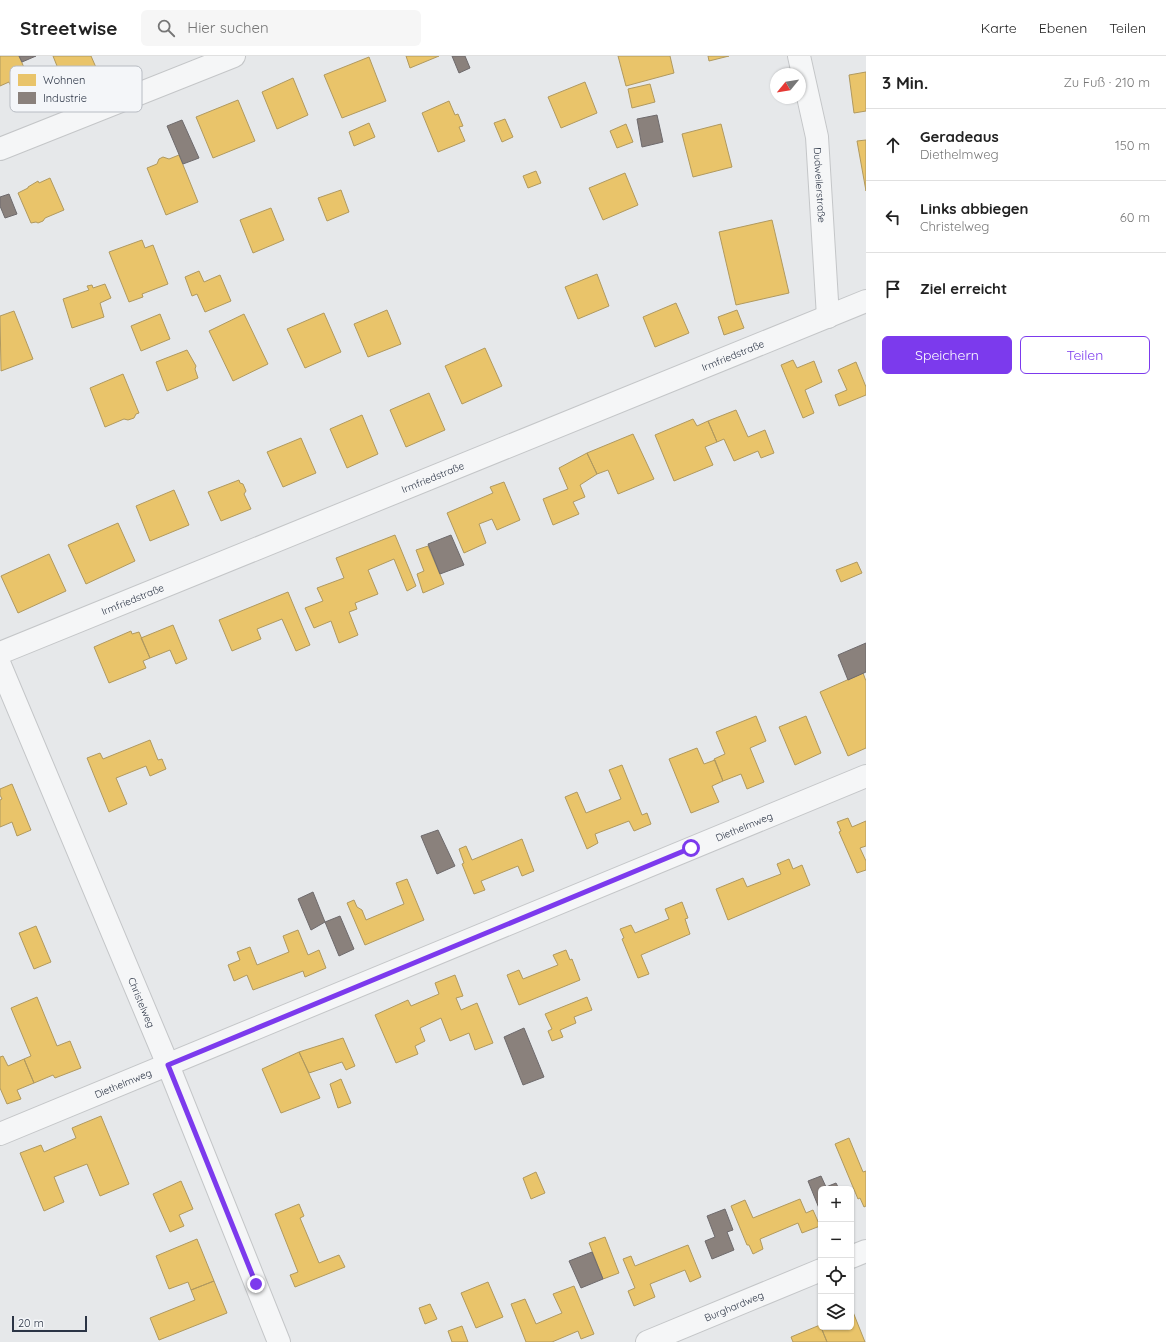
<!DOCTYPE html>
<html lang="de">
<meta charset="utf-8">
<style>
body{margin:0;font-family:Quicksand,sans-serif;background:#f6f6f6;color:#222}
.controls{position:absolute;right:12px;bottom:12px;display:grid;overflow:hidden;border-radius:6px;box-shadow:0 1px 3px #0004}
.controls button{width:36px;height:36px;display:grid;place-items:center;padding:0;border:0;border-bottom:1px solid #e0e0e0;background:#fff;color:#222;font:20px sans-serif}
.compass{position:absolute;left:770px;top:12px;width:36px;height:36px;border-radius:50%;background:#fff;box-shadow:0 1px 3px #0004;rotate:240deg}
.scale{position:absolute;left:12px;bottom:10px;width:75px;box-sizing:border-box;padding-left:4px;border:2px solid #2b3445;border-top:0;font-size:11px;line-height:14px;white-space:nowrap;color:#2b3445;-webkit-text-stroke:3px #f4f6f9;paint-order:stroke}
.stop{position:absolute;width:12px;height:12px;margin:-9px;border:3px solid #7c3aed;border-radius:50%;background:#fff}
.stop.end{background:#7c3aed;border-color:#fff;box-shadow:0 1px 4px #0008}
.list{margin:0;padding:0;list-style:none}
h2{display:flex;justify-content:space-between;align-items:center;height:52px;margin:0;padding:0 16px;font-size:17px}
h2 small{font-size:13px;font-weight:400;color:#767676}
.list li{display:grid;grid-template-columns:26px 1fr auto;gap:12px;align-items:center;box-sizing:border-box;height:72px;padding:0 16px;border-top:1px solid #e0e0e0}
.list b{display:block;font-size:15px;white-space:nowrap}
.list p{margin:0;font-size:13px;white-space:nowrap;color:#767676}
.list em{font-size:13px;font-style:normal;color:#767676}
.actions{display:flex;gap:8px;padding:12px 16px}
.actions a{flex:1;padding:9px 0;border:1px solid #7c3aed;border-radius:6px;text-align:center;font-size:14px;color:#7c3aed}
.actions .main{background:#7c3aed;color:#fff}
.icon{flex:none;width:22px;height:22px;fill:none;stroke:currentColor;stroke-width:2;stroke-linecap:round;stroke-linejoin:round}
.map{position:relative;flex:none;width:866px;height:1286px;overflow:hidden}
header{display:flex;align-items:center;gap:24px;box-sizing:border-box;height:56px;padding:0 20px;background:#fff;border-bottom:1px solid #e0e0e0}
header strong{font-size:19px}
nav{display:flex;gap:22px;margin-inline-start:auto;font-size:14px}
.search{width:280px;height:36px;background:#f6f6f6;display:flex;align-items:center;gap:10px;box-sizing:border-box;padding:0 14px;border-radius:6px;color:#767676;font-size:15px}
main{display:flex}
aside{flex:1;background:#fff}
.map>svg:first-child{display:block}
</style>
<header>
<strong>Streetwise</strong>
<div class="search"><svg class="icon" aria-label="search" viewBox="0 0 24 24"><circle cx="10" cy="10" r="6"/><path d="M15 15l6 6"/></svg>Hier suchen</div>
<nav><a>Karte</a><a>Ebenen</a><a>Teilen</a></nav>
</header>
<main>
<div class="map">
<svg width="866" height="1286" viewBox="0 0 866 1286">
<rect width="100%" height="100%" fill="#e6e8ea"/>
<path fill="#e9c46a" stroke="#b0995f" d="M 0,0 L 19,0 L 32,30 L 14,37 L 9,26 L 0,30 Z
M 53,0 L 91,0 L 98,16 L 65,30 Z
M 406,0 L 439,0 L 410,12 Z
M 618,0 L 670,0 L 674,17 L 626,30 Z
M 708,0 L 729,0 L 709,5 Z
M 369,1 L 386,45 L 342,62 L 324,19 Z
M 866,16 L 866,55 L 854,57 L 849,19 Z
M 293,22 L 308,59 L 277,73 L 262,36 Z
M 585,26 L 597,57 L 561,72 L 548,41 Z
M 650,28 L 655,46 L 632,52 L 628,33 Z
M 238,44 L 255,85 L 213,102 L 196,61 Z
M 449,45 L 455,59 L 458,58 L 463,70 L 459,71 L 465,85 L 438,96 L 422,57 Z
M 505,63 L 513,81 L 502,86 L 494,67 Z
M 369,67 L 375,81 L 354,90 L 349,76 Z
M 626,68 L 633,86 L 617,92 L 610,75 Z
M 721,68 L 732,111 L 693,121 L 682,78 Z
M 866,84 L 866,135 L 857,85 Z
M 179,99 L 198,146 L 166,159 L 147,112 L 157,108 L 159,103 L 163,101 L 169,103 Z
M 536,115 L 541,127 L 528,132 L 523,120 Z
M 625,117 L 638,149 L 603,164 L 589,132 Z
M 50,122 L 64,154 L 45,162 L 43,165 L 38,167 L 36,166 L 31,167 L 18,137 L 28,132 L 28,131 L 38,125 L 39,127 Z
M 341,134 L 349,156 L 327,165 L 318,142 Z
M 271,152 L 284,184 L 253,197 L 240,164 Z
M 772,164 L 789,237 L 736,249 L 719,176 Z
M 142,184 L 145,192 L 153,189 L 168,228 L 142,238 L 143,241 L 129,246 L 109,196 Z
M 199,215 L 204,226 L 220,219 L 231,245 L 205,256 L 197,238 L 192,240 L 185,221 Z
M 597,218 L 609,250 L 578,263 L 565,231 Z
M 105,228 L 111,242 L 100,247 L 104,261 L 72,272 L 63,243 L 89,234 L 87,230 L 92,229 L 93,232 Z
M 676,247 L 689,277 L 655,291 L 643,261 Z
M 387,254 L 401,288 L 368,301 L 354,268 Z
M 737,254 L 744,272 L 724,279 L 718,261 Z
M 14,255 L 33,303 L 1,315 L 0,260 Z
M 324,257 L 341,296 L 305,312 L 287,273 Z
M 160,258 L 170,283 L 141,295 L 131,270 Z
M 244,258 L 268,308 L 233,325 L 209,275 Z
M 485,292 L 502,330 L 462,348 L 445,310 Z
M 187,294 L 196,310 L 195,313 L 198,322 L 167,335 L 156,306 Z
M 793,304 L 797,312 L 814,305 L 822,326 L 805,334 L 814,357 L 803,362 L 781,309 Z
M 856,306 L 866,331 L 866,339 L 839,350 L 835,339 L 847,334 L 838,314 Z
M 123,318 L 139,357 L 136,358 L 134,362 L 128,364 L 124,363 L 105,371 L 90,332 Z
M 429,337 L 445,374 L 406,391 L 390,354 Z
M 736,354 L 748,381 L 765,374 L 774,397 L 761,402 L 758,395 L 734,405 L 724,383 L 717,386 L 708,365 Z
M 362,359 L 378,398 L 347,412 L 330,373 Z
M 693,363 L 697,370 L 708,365 L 717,386 L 705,391 L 713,409 L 674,425 L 655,379 Z
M 633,378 L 654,423 L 618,438 L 608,414 L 597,418 L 587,397 Z
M 301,382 L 316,417 L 283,431 L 267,396 Z
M 587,397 L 597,418 L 580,429 L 585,441 L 573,446 L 579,458 L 553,469 L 543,443 L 568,433 L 559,412 Z
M 239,424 L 240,427 L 243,428 L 246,435 L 244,438 L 251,453 L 221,465 L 208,436 Z
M 504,426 L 520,464 L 497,474 L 492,463 L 479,468 L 486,487 L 464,497 L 447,457 L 493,437 L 490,431 Z
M 174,434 L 189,469 L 150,485 L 136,450 Z
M 118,467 L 135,505 L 86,528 L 68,489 Z
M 395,479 L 416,530 L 407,535 L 394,503 L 368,514 L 378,538 L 355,547 L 357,553 L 349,556 L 358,579 L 339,587 L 331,565 L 314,572 L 305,552 L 323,545 L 317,532 L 344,522 L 336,502 Z
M 428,490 L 444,528 L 423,537 L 417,518 L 424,515 L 416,494 Z
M 49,498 L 66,535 L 18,557 L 1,520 Z
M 857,506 L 862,517 L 841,526 L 836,514 Z
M 288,536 L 310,589 L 296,595 L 282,563 L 257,573 L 261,583 L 232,595 L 219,564 Z
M 173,569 L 187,603 L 176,608 L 170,594 L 150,602 L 141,582 Z
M 131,575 L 132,578 L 139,576 L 150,602 L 143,605 L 146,612 L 109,627 L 94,591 Z
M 863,617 L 866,625 L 866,692 L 848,700 L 820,636 Z
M 756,660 L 766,685 L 750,692 L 764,726 L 747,733 L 741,718 L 723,725 L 714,703 L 725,698 L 716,676 Z
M 806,660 L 821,697 L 795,709 L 779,671 Z
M 150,684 L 158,704 L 162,703 L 166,713 L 150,720 L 146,710 L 116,722 L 127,748 L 109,756 L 87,702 L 100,697 L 103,703 Z
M 697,692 L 704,708 L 715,704 L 723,725 L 712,730 L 719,746 L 691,757 L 669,703 Z
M 622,709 L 642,759 L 647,757 L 651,768 L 634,775 L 629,765 L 595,778 L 598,787 L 587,793 L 565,741 L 577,736 L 586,757 L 621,743 L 609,714 Z
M 12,728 L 31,774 L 17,780 L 12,766 L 0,771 L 0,744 L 2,743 L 0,739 L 0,733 Z
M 848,762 L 852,771 L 866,765 L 866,790 L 860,792 L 866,805 L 866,814 L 857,817 L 839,776 L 841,775 L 837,766 Z
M 522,783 L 534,815 L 522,820 L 518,810 L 481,825 L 485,834 L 474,838 L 462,808 L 464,807 L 459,793 L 466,790 L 472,804 Z
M 789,803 L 793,813 L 802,809 L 810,829 L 728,864 L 716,833 L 743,822 L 747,831 L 781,818 L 777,808 Z
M 407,823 L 424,864 L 365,889 L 347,847 L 354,844 L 357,851 L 362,854 L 366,864 L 404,848 L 396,827 Z
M 682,846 L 688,862 L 685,863 L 690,878 L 641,899 L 649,918 L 638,922 L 622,883 L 624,882 L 620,873 L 631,869 L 635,877 L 669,863 L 665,853 Z
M 36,870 L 51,906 L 34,913 L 19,877 Z
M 298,874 L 308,899 L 319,894 L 326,912 L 305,921 L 303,915 L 253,934 L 247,919 L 234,925 L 228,909 L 240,904 L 237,896 L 250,891 L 257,909 L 289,896 L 283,880 Z
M 566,894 L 570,904 L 572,903 L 580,924 L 519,949 L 507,919 L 519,914 L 523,923 L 558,909 L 553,899 Z
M 455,919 L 463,940 L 456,942 L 461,954 L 477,947 L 493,987 L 475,994 L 469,977 L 450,985 L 441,962 L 420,972 L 425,985 L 415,990 L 418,998 L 396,1007 L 375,959 L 408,944 L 411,950 L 439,938 L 435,927 Z
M 37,941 L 57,990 L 70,985 L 81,1012 L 55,1022 L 53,1019 L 34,1027 L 24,1003 L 31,1000 L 11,952 Z
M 587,941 L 592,954 L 574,961 L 576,967 L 560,974 L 563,981 L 552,985 L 548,975 L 552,973 L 545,958 Z
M 343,982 L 355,1010 L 346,1014 L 342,1006 L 309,1017 L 299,996 Z
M 299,996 L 320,1042 L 281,1057 L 262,1013 Z
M 3,1000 L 8,1010 L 24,1003 L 34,1027 L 17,1034 L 21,1043 L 7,1048 L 0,1032 L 0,1001 Z
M 341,1023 L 351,1047 L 338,1052 L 330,1028 Z
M 101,1060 L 129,1128 L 100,1140 L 87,1108 L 54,1121 L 64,1146 L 44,1155 L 20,1097 L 41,1089 L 44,1096 L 76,1082 L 72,1072 Z
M 849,1082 L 863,1116 L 866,1115 L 866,1150 L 864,1151 L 860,1142 L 858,1143 L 835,1088 Z
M 536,1116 L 545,1137 L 531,1143 L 523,1122 Z
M 181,1125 L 193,1153 L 179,1159 L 184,1170 L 170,1176 L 153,1138 Z
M 800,1143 L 806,1157 L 813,1154 L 820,1170 L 802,1177 L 798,1167 L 760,1183 L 763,1193 L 753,1198 L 749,1189 L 747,1189 L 731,1150 L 745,1144 L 753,1162 Z
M 299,1148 L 304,1160 L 300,1162 L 319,1207 L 339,1199 L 345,1211 L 295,1231 L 290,1219 L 298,1216 L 275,1158 Z
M 605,1181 L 619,1217 L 603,1223 L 589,1187 Z
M 197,1183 L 214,1225 L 191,1234 L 188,1226 L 169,1233 L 156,1200 Z
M 688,1189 L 701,1221 L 690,1226 L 685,1214 L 650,1228 L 655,1241 L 634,1250 L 628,1235 L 635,1232 L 623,1203 L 631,1200 L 635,1210 Z
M 214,1225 L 227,1257 L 159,1284 L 150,1262 L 195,1244 L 191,1234 Z
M 488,1226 L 503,1261 L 476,1272 L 461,1237 Z
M 574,1230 L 594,1278 L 581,1283 L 578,1275 L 552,1286 L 526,1286 L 511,1248 L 525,1243 L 536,1268 L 562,1257 L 553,1238 Z
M 430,1248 L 437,1263 L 425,1268 L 419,1252 Z
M 851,1251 L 865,1286 L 827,1286 L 821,1271 L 851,1271 Z
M 820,1269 L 827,1286 L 793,1286 L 791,1281 Z
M 462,1270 L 468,1286 L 452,1286 L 448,1275 Z"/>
<path fill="#8a817c" stroke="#6e6a6c" d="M 19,0 L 36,0 L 22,6 Z
M 452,0 L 465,0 L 470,12 L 459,17 Z
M 657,59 L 663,86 L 642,91 L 637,63 Z
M 182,64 L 199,102 L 183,108 L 167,70 Z
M 9,138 L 17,158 L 5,162 L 0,150 L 0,141 Z
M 451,479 L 464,509 L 440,518 L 428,488 Z
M 866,587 L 866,616 L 848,624 L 838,599 Z
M 438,774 L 455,810 L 437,818 L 421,780 Z
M 313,836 L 325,866 L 311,874 L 298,843 Z
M 340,860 L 354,893 L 339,900 L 325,866 Z
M 524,972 L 544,1021 L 523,1029 L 504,981 Z
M 821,1120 L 826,1131 L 836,1127 L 839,1133 L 821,1133 L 821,1157 L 808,1125 Z
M 725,1153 L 733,1174 L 727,1176 L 734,1194 L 712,1203 L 705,1185 L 715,1181 L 707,1160 Z
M 592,1196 L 603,1223 L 581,1232 L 569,1205 Z"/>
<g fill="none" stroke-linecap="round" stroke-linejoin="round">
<g stroke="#c4c6c8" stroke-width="24">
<g id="minor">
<path id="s1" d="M 799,0 L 817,81 L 828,261"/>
<path d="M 0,93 L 234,0"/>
<path id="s2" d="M 0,597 L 866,245"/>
<path id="s3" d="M 0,609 L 168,1009 L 279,1286"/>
<path id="s4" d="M 0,1078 L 866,720"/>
<path d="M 851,1201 L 866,1195"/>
<path id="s5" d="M 647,1286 L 821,1214"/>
</g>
</g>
<use href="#minor" stroke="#f5f6f7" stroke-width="22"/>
</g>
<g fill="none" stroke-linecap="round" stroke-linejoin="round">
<path stroke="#7c3aed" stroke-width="5" d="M 256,1228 L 168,1009 L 691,792"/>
</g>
<g text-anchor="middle" stroke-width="4" stroke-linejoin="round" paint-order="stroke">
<g font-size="10" fill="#2b3445" stroke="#f4f6f9">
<text dy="4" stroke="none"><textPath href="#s1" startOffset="131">Dudweilerstraße</textPath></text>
<text dy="4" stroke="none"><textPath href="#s2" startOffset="791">Irmfriedstraße</textPath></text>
<text dy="4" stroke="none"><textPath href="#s2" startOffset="467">Irmfriedstraße</textPath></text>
<text dy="4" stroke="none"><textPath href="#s2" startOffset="143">Irmfriedstraße</textPath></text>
<text dy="4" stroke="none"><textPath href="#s4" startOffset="805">Diethelmweg</textPath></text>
<text dy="4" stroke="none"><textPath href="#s3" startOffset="366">Christelweg</textPath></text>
<text dy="4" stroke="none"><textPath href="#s4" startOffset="133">Diethelmweg</textPath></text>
<text dy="4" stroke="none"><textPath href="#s5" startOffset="94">Burghardweg</textPath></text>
</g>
</g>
<rect x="10" y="10" width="132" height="46" rx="6" fill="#f4f6f9" stroke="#b8bcc3" stroke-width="1"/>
<rect x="18" y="18" width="18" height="12" fill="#e9c46a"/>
<rect x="18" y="36" width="18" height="12" fill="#8a817c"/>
<g font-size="11" fill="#2b3445">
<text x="43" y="28">Wohnen</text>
<text x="43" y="46">Industrie</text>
</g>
</svg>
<div class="controls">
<button>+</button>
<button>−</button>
<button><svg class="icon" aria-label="locate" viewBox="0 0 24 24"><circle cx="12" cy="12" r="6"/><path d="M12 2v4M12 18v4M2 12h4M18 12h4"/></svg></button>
<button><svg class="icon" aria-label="layers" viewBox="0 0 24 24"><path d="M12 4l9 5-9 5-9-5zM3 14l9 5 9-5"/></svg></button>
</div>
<svg class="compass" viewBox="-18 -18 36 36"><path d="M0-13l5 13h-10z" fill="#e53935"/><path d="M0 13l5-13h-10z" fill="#767676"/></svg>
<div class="scale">20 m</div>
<div class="stop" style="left:691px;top:792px"></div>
<div class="stop end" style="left:256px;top:1228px"></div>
</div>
<aside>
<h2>3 Min.<small>Zu Fuß · 210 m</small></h2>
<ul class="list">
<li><svg class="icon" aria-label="ahead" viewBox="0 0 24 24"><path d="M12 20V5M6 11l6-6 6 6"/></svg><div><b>Geradeaus</b><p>Diethelmweg</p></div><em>150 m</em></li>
<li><svg class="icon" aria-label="left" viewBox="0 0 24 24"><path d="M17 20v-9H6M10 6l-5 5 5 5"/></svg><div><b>Links abbiegen</b><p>Christelweg</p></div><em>60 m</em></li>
<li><svg class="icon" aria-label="arrive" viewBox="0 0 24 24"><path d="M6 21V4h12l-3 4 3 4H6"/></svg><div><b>Ziel erreicht</b></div></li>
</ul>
<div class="actions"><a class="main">Speichern</a><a>Teilen</a></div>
</aside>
</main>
